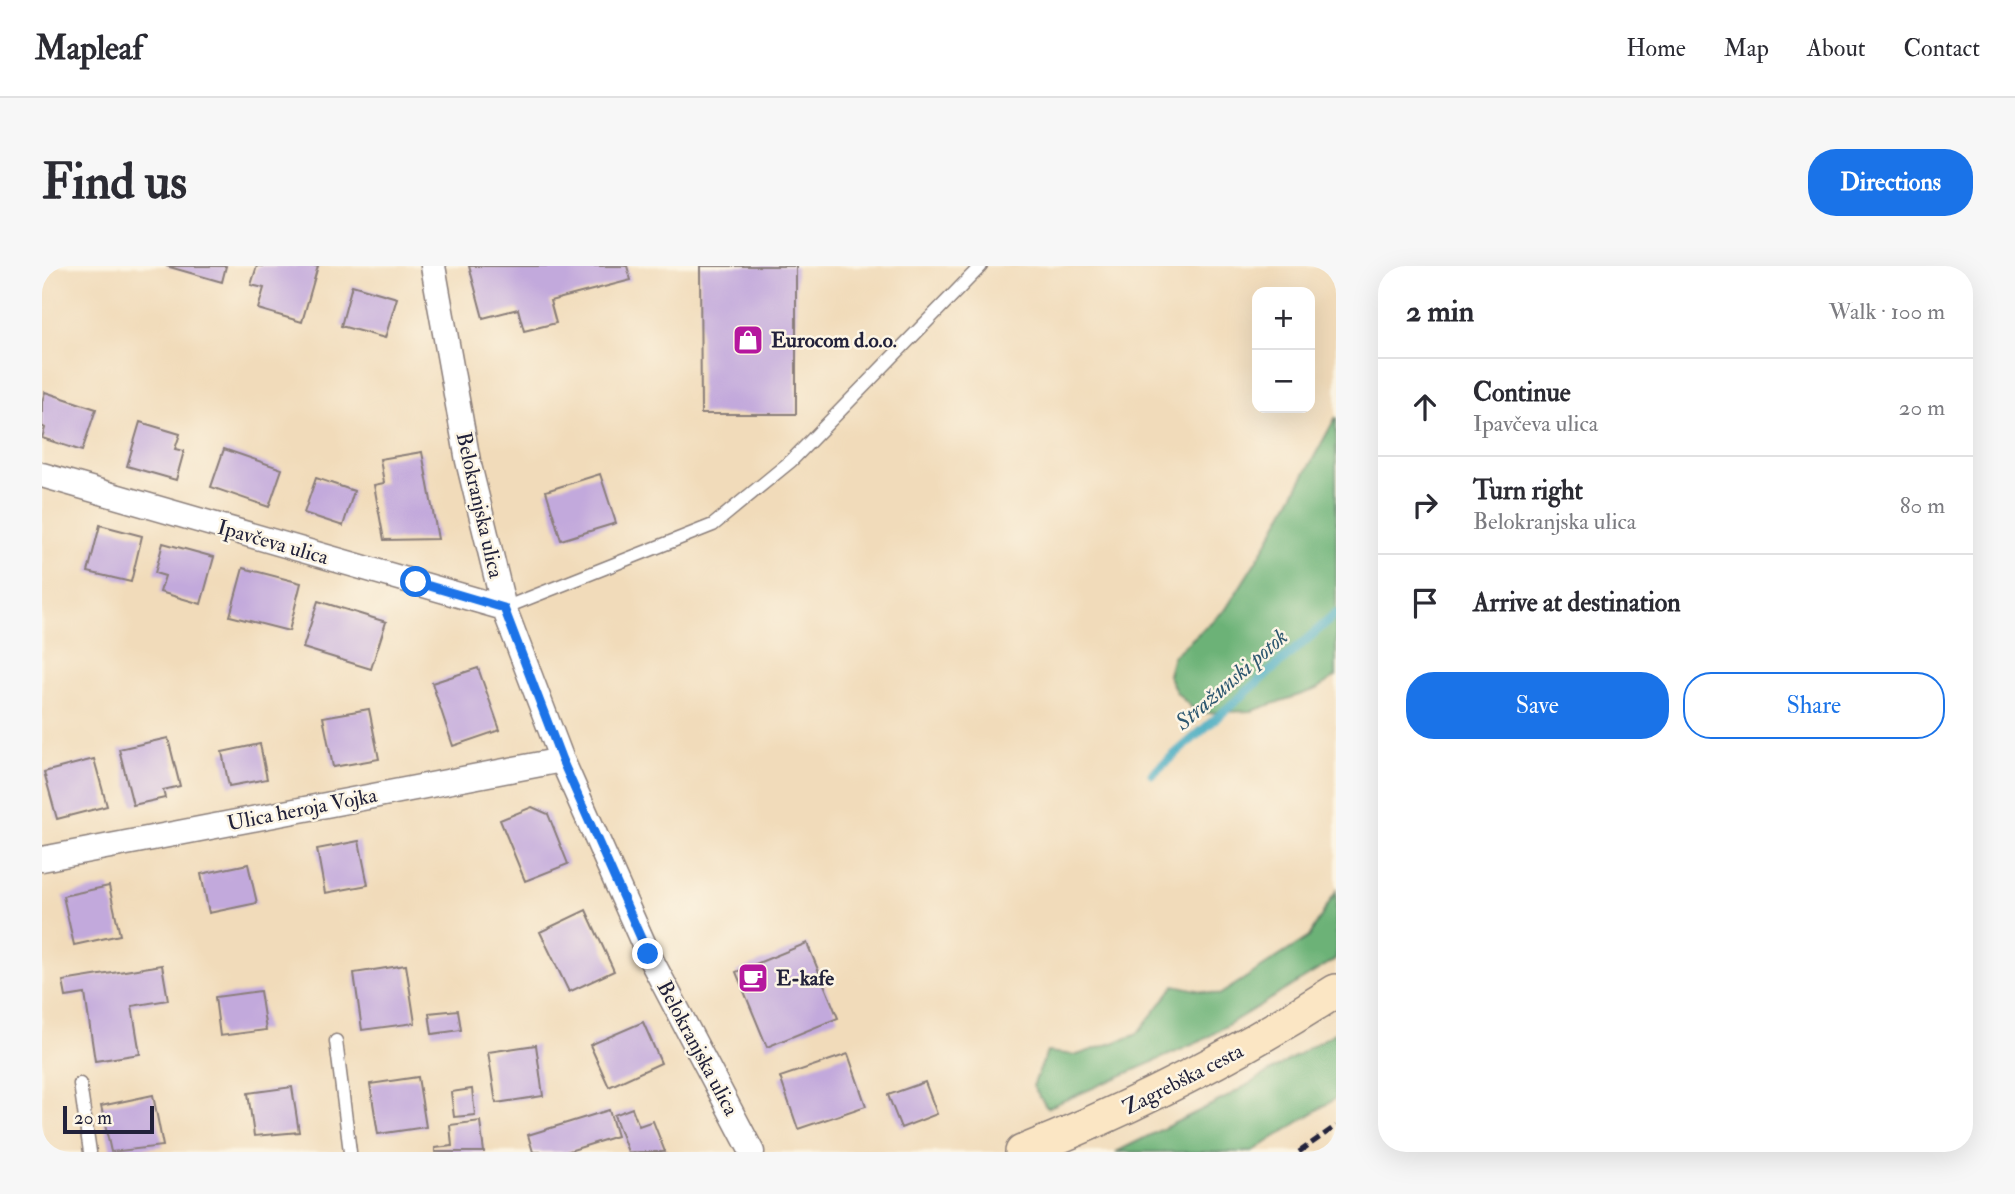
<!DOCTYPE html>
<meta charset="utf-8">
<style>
body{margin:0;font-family:"IM FELL Double Pica",serif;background:#f7f7f7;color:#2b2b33}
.controls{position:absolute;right:21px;top:21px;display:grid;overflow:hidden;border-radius:14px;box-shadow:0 7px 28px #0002}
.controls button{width:63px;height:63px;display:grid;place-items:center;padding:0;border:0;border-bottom:2px solid #e1e1e2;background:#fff;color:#2b2b33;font:35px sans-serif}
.scale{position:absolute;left:21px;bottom:18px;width:91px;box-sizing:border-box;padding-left:7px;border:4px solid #22223b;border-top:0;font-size:19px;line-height:24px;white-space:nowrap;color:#22223b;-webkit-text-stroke:5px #fcf5e5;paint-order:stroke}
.stop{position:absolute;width:21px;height:21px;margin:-16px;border:5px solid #1a73e8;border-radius:50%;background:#fff}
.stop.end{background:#1a73e8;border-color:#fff;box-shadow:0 2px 7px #0008}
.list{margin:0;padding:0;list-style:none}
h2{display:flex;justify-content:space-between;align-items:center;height:91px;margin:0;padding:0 28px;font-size:30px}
h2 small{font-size:23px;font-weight:400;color:#7c7c81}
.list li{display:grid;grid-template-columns:46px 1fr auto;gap:21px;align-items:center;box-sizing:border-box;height:98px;padding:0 28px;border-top:2px solid #e1e1e2}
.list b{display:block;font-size:26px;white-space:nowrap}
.list p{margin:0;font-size:23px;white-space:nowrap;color:#7c7c81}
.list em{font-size:23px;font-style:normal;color:#7c7c81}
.actions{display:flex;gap:14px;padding:21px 28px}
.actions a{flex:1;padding:16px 0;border:2px solid #1a73e8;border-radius:28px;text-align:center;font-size:24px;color:#1a73e8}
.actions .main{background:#1a73e8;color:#fff}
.icon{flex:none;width:38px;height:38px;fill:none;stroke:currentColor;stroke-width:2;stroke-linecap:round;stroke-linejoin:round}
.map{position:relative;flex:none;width:1294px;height:886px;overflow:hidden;border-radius:28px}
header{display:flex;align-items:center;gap:42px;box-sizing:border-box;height:98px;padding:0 35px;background:#fff;border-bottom:2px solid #e1e1e2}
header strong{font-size:33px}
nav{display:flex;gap:38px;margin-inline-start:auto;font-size:24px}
.intro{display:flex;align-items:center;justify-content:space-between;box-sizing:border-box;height:168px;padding:0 42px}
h1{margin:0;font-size:49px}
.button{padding:18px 32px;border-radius:28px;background:#1a73e8;color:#fff;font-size:24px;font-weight:700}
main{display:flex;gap:42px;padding:0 42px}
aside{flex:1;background:#fff;border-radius:28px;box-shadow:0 7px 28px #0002}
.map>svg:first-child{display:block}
</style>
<header>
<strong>Mapleaf</strong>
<nav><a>Home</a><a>Map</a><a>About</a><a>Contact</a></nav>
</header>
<div class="intro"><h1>Find us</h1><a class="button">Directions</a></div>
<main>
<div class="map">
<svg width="1294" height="886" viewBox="0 0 1294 886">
<rect width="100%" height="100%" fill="#fcf5e5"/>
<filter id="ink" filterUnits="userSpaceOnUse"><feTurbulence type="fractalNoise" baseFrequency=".0143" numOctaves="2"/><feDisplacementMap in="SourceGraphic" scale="14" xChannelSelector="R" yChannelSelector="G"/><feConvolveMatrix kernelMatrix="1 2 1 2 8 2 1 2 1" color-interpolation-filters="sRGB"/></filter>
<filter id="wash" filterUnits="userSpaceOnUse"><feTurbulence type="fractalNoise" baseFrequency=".00686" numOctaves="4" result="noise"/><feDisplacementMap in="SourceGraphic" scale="28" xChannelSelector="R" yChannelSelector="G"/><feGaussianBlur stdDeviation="1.57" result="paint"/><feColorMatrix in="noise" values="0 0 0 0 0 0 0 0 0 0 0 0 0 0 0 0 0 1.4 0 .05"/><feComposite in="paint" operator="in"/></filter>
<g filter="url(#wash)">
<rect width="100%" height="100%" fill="#f1dbba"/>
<path fill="#6cb277" stroke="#476a59" stroke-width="2" d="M 1294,151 L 1294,410 L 1275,423 L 1210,445 L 1155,447 L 1135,427 L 1126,409 L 1131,390 L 1184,343 L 1221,284 Z
M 1294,625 L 1294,693 L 1159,775 L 1005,842 L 991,820 L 1005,786 L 1035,789 L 1094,769 L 1133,719 L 1177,729 L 1267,671 Z
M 1294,766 L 1294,832 L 1210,886 L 1074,886 L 1185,831 Z"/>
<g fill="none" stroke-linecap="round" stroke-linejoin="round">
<path stroke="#40a9c0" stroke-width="9" d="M 1110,508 L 1294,348"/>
</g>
<g id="blocks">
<path fill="#c2a9dc" d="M 124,0 L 184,0 L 180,16 Z
M 215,0 L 276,0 L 260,56 L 216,43 L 222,22 L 209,19 Z
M 427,0 L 585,0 L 589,14 L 508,35 L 514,57 L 482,65 L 476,43 L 441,52 Z
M 658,0 L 754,0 L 754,148 L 659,148 Z
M 310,19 L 355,32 L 343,72 L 299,60 Z
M 3,126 L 54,143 L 40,185 L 0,172 L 3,162 L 0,160 L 0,136 Z
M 98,156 L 138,168 L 133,183 L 142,185 L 134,214 L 85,200 Z
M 182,183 L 240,203 L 227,241 L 169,221 Z
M 380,186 L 396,273 L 342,274 L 332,219 L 342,217 L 338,193 Z
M 558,208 L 574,257 L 519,274 L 504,225 Z
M 274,212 L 312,225 L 301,260 L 262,247 Z
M 58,259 L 100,270 L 89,316 L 46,306 Z
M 121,277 L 172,291 L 159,338 L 118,326 L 123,310 L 113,307 Z
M 201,302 L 259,317 L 247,365 L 188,350 Z
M 276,335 L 344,356 L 329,403 L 261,382 Z
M 436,402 L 458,464 L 411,480 L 390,417 Z
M 327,443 L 337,493 L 291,501 L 281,451 Z
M 126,472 L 138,520 L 121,524 L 123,532 L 91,539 L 77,483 Z
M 218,478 L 225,513 L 187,520 L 180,486 Z
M 52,493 L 65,540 L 15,553 L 2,506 Z
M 490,541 L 506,548 L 526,598 L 483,615 L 458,554 Z
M 317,575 L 326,619 L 283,627 L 275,583 Z
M 206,598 L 215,637 L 167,647 L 159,608 Z
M 67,620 L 78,669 L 32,679 L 21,630 Z
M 544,644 L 572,705 L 527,726 L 498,666 Z
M 765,677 L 796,752 L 725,781 L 694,706 Z
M 120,699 L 126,734 L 90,740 L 98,788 L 53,795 L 43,728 L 24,731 L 21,715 Z
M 364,699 L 373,757 L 320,764 L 312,707 Z
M 218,725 L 224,764 L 178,770 L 173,731 Z
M 416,744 L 419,764 L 390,768 L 387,747 Z
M 601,756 L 619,797 L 567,821 L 548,779 Z
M 494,779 L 501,830 L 454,837 L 446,786 Z
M 806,788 L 824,840 L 756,863 L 738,811 Z
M 376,811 L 384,861 L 336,868 L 328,818 Z
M 883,816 L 895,848 L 859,862 L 846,829 Z
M 250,821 L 257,866 L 212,870 L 206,827 Z
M 430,823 L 433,849 L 412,851 L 409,826 Z
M 111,829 L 121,880 L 69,886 L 59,840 Z
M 590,842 L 597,860 L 611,855 L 623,886 L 586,886 L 572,849 Z
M 567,844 L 575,870 L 524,886 L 491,886 L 486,869 Z
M 438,855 L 442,886 L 393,886 L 393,882 L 410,880 L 408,859 Z"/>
</g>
</g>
<g filter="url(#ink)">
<use href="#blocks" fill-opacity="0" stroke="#8a7e7a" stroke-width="2"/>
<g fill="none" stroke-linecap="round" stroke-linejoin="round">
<g stroke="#8a7e7a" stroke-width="15">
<path id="lane" d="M 462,342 L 671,259 L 749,195 L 939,0
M 294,775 L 308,886
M 38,818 L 48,886"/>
</g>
<g stroke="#8a7e7a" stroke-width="27">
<path id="street" d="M 391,0 L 426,195 L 462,342 L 520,494 L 606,688 L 710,886
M 0,209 L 462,342
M 0,593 L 520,494"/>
</g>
<g stroke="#8a7e7a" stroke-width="36">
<path id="secondary" d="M 980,886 C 1091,842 1194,789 1294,725"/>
</g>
<use href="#lane" stroke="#fff" stroke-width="12"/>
<use href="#street" stroke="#fff" stroke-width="24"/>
<use href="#secondary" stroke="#fbe6c4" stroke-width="33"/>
<path stroke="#22223b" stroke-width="5" stroke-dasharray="10 5" stroke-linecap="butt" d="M 1257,886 L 1294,860
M 1290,886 L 1294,883"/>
</g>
</g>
<g fill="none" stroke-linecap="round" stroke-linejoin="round" filter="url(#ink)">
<path stroke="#1a73e8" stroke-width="9" d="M 374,316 L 462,342 L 520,494 L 606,688"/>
</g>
<defs>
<g id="shop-square" transform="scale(1.575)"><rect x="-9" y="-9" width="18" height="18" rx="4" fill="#b5179e" stroke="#fcf5e5"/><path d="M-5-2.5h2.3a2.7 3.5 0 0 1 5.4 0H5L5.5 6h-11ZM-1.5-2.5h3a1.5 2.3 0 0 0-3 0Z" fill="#fff"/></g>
<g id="cafe-square" transform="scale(1.575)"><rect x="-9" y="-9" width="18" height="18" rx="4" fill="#b5179e" stroke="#fcf5e5"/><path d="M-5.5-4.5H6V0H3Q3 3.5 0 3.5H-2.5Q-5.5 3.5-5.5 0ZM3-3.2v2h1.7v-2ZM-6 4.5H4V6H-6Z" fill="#fff"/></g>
</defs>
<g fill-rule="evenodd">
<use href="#shop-square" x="706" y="74"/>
<use href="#cafe-square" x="711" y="712"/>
</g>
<g text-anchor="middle" stroke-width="5" stroke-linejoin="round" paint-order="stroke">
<g font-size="21" font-weight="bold" fill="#22223b" stroke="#fcf5e5" text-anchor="start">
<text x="729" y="81">Eurocom d.o.o.</text>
<text x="734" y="719">E-kafe</text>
</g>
<g font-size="21" fill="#22223b" stroke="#fcf5e5">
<text transform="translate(438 239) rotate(77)" y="7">Belokranjska ulica</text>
<text transform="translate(231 276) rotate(16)" y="7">Ipavčeva ulica</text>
<text transform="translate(260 543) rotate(-11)" y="7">Ulica heroja Vojka</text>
<text transform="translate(656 782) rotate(62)" y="7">Belokranjska ulica</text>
<text transform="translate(1141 813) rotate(-27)" y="7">Zagrebška cesta</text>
</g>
<g font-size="23" font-style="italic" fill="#2e5870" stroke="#fcf5e5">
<text transform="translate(1189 413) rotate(-41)" y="8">Stražunski potok</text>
</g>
</g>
</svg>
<div class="controls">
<button>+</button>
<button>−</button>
</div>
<div class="scale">20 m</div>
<div class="stop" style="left:374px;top:316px"></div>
<div class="stop end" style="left:606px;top:688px"></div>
</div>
<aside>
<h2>2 min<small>Walk · 100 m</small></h2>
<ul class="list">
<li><svg class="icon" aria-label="ahead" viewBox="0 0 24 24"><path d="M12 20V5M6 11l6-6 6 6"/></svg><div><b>Continue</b><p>Ipavčeva ulica</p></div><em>20 m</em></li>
<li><svg class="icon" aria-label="right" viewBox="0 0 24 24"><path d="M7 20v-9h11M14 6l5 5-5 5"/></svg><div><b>Turn right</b><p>Belokranjska ulica</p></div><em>80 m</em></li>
<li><svg class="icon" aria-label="arrive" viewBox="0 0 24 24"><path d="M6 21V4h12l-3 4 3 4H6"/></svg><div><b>Arrive at destination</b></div></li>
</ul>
<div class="actions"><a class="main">Save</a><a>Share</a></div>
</aside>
</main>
